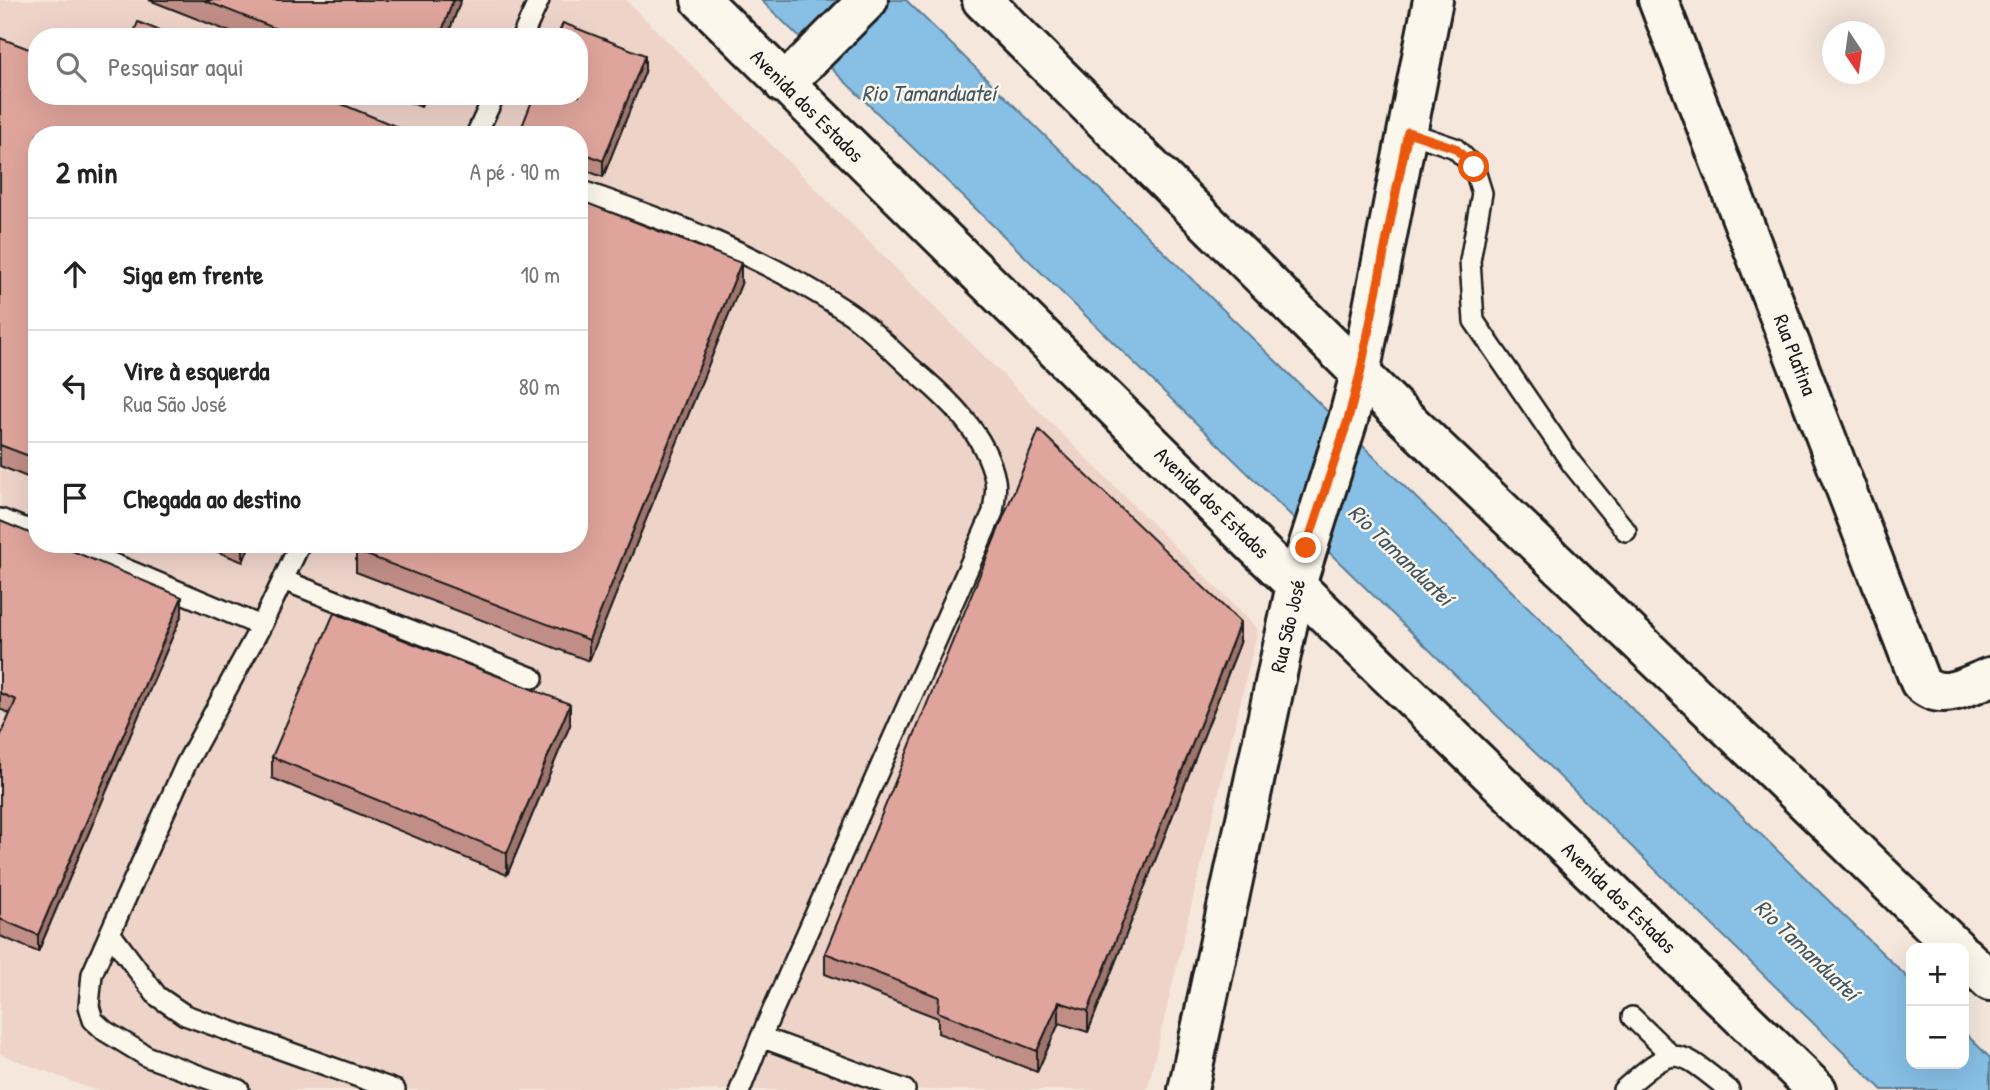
<!DOCTYPE html>
<html lang="pt">
<meta charset="utf-8">
<style>
body{margin:0;font-family:"Patrick Hand",sans-serif;background:#f2f2f2;color:#222}
.controls{position:absolute;right:21px;bottom:21px;display:grid;overflow:hidden;border-radius:14px;box-shadow:0 7px 28px #0002}
.controls button{width:63px;height:63px;display:grid;place-items:center;padding:0;border:0;border-bottom:2px solid #e0e0e0;background:#fff;color:#222;font:35px sans-serif}
.compass{position:absolute;left:1822px;top:21px;width:63px;height:63px;border-radius:50%;background:#fff;box-shadow:0 7px 28px #0002;rotate:167deg}
.stop{position:absolute;width:21px;height:21px;margin:-16px;border:5px solid #ea580c;border-radius:50%;background:#fff}
.stop.end{background:#ea580c;border-color:#fff;box-shadow:0 2px 7px #0008}
.list{margin:0;padding:0;list-style:none}
h2{display:flex;justify-content:space-between;align-items:center;height:91px;margin:0;padding:0 28px;font-size:30px}
h2 small{font-size:23px;font-weight:400;color:#767676}
.list li{display:grid;grid-template-columns:46px 1fr auto;gap:21px;align-items:center;box-sizing:border-box;height:112px;padding:0 28px;border-top:2px solid #e0e0e0}
.list b{display:block;font-size:26px;white-space:nowrap}
.list p{margin:0;font-size:23px;white-space:nowrap;color:#767676}
.list em{font-size:23px;font-style:normal;color:#767676}
.icon{flex:none;width:38px;height:38px;fill:none;stroke:currentColor;stroke-width:2;stroke-linecap:round;stroke-linejoin:round}
.map{position:relative;flex:none;width:1990px;height:1090px;overflow:hidden}
.search{position:absolute;background:#fff;box-shadow:0 7px 28px #0002;left:28px;top:28px;width:560px;height:77px;display:flex;align-items:center;gap:18px;box-sizing:border-box;padding:0 24px;border-radius:28px;color:#767676;font-size:26px}
.panel{position:absolute;background:#fff;box-shadow:0 7px 28px #0002;left:28px;top:126px;width:560px;height:427px;border-radius:28px}
.map>svg:first-child{display:block}
</style>
<div class="map">
<svg width="1990" height="1090" viewBox="0 0 1990 1090">
<rect width="100%" height="100%" fill="#f5e7dc"/>
<filter id="ink" filterUnits="userSpaceOnUse"><feTurbulence type="fractalNoise" baseFrequency=".0143" numOctaves="2"/><feDisplacementMap in="SourceGraphic" scale="14" xChannelSelector="R" yChannelSelector="G"/><feConvolveMatrix kernelMatrix="1 2 1 2 8 2 1 2 1" color-interpolation-filters="sRGB"/></filter>
<g filter="url(#ink)">
<path fill="#eed3c9" fill-rule="evenodd" d="M 0,0 L 626,0 L 1258,629 L 1147,1090 L 94,1090 L 0,1054 ZM 37,37 L 579,37 L 579,96 L 37,96 ZM 37,135 L 579,135 L 579,544 L 37,544 Z"/>
<path fill="#87bfe5" stroke="#5c7e95" stroke-width="2" d="M 761,0 L 906,0 L 1911,981 L 1911,1064 L 1964,1064 L 1964,1032 L 1990,1058 L 1990,1090 L 1882,1090 Z"/>
<g fill="none" stroke-linecap="round" stroke-linejoin="round">
<g stroke="#1c1c1c" stroke-width="24">
<path id="service" d="M 522,37 L 539,0
M 1408,132 L 1455,148 L 1474,167 L 1482,193 L 1470,261 L 1474,321 L 1572,464 L 1626,531
M 476,135 L 494,96
M 579,190 C 672,222 763,256 846,311 C 869,326 889,348 910,367 C 945,396 986,433 995,480 C 997,490 994,502 993,512 L 761,1037 L 740,1090
M 0,519 L 37,533
M 66,544 L 261,626
M 300,544 L 261,626 L 186,764 L 110,933 L 157,996 L 185,1015 L 395,1090
M 283,580 L 533,678
M 110,933 L 92,974 L 89,1006 L 93,1020 L 105,1031 L 148,1057 L 239,1090
M 1632,1017 L 1671,1055
M 761,1037 L 905,1090
M 1623,1090 C 1677,1043 1675,1047 1729,1090"/>
</g>
<g stroke="#1c1c1c" stroke-width="44">
<path id="minor" d="M 1658,0 L 1920,682 C 1941,703 1967,686 1990,677"/>
</g>
<g stroke="#1c1c1c" stroke-width="44">
<path id="secondary" d="M 1188,1090 L 1296,585 L 1348,420 L 1360,374 L 1433,0"/>
</g>
<g stroke="#1c1c1c" stroke-width="44">
<path id="trunk" d="M 701,0 L 1254,545 L 1817,1090
M 982,0 L 1400,413 L 1779,776 L 1956,948
M 784,84 L 868,0
M 1964,956 L 1990,981"/>
</g>
<use href="#service" stroke="#fbf7ec" stroke-width="19"/>
<use href="#minor" stroke="#fbf7ec" stroke-width="38"/>
<use href="#secondary" stroke="#fbf7ec" stroke-width="38"/>
<use href="#trunk" stroke="#fbf7ec" stroke-width="38"/>
</g>
<path fill="#c08e86" stroke="#1c1c1c" stroke-width="2" d="M 149,0 L 461,0 L 447,37 L 243,37 Z
M 0,38 L 37,96 L 37,481 L 0,466 Z
M 645,72 L 603,177 L 579,168 L 579,135 L 521,135 L 521,129 Z
M 394,96 L 425,96 L 421,107 Z
M 741,284 L 589,661 L 356,572 L 356,551 Z
M 0,521 L 182,614 L 38,952 L 0,936 L 0,737 L 10,714 L 0,709 Z
M 198,544 L 250,544 L 243,562 Z
M 1240,643 L 1088,1032 L 1059,1023 L 1037,1072 L 938,1033 L 938,1018 L 825,974 L 825,953 Z
M 570,725 L 507,875 L 272,778 L 272,757 Z"/>
<path fill="#9c746d" stroke="#1c1c1c" stroke-width="2" d="M 453,0 L 461,0 L 447,37 L 440,37 Z
M 645,55 L 645,72 L 603,177 L 603,161 Z
M 421,96 L 425,96 L 421,107 Z
M 741,263 L 741,284 L 589,661 L 589,640 Z
M 243,544 L 250,544 L 243,562 Z
M 182,597 L 182,614 L 38,952 L 38,935 Z
M 1240,622 L 1240,643 L 1088,1032 L 1088,1011 Z
M 570,704 L 570,725 L 507,875 L 507,853 Z
M 1059,1002 L 1059,1023 L 1037,1072 L 1037,1051 Z"/>
<path fill="#dfa59c" stroke="#1c1c1c" stroke-width="2" d="M 203,0 L 453,0 L 440,37 L 297,37 Z
M 138,22 L 175,37 L 132,37 Z
M 563,23 L 645,55 L 603,161 L 579,151 L 579,135 L 535,135 L 521,129 L 534,96 L 579,96 L 579,37 L 557,37 Z
M 0,38 L 37,52 L 37,96 L 322,96 L 417,135 L 37,135 L 37,459 L 0,445 Z
M 579,200 L 741,263 L 589,640 L 356,551 L 358,544 L 579,544 Z
M 1039,430 L 1240,622 L 1088,1011 L 1059,1002 L 1037,1051 L 938,1012 L 939,997 L 825,953 Z
M 0,521 L 37,536 L 37,544 L 56,544 L 182,597 L 38,935 L 0,919 L 0,737 L 16,700 L 0,693 Z
M 334,613 L 570,704 L 507,853 L 272,757 Z"/>
</g>
<g fill="none" stroke-linecap="round" stroke-linejoin="round" filter="url(#ink)">
<path stroke="#ea580c" stroke-width="9" d="M 1306,548 L 1348,420 L 1360,374 L 1408,132 L 1455,148 L 1474,167"/>
</g>
<g text-anchor="middle" stroke-width="5" stroke-linejoin="round" paint-order="stroke">
<g font-size="21" fill="#1c1c1c" stroke="#fbf7ec">
<text transform="translate(807 106) rotate(45)" y="7">Avenida dos Estados</text>
<text transform="translate(1795 355) rotate(69)" y="7">Rua Platina</text>
<text transform="translate(1212 503) rotate(44)" y="7">Avenida dos Estados</text>
<text transform="translate(1288 626) rotate(-77)" y="7">Rua São José</text>
<text transform="translate(1619 898) rotate(44)" y="7">Avenida dos Estados</text>
</g>
<g font-size="23" font-style="italic" fill="#415562" stroke="#fbf7ec">
<text x="929" y="101">Rio Tamanduateí</text>
<text transform="translate(1401 555) rotate(44)" y="8">Rio Tamanduateí</text>
<text transform="translate(1807 950) rotate(44)" y="8">Rio Tamanduateí</text>
</g>
</g>
</svg>
<div class="controls">
<button>+</button>
<button>−</button>
</div>
<svg class="compass" viewBox="-18 -18 36 36"><path d="M0-13l5 13h-10z" fill="#e53935"/><path d="M0 13l5-13h-10z" fill="#767676"/></svg>
<div class="stop" style="left:1474px;top:167px"></div>
<div class="stop end" style="left:1306px;top:548px"></div>
<div class="search"><svg class="icon" aria-label="search" viewBox="0 0 24 24"><circle cx="10" cy="10" r="6"/><path d="M15 15l6 6"/></svg>Pesquisar aqui</div>
<section class="panel">
<h2>2 min<small>A pé · 90 m</small></h2>
<ul class="list">
<li><svg class="icon" aria-label="ahead" viewBox="0 0 24 24"><path d="M12 20V5M6 11l6-6 6 6"/></svg><div><b>Siga em frente</b></div><em>10 m</em></li>
<li><svg class="icon" aria-label="left" viewBox="0 0 24 24"><path d="M17 20v-9H6M10 6l-5 5 5 5"/></svg><div><b>Vire à esquerda</b><p>Rua São José</p></div><em>80 m</em></li>
<li><svg class="icon" aria-label="arrive" viewBox="0 0 24 24"><path d="M6 21V4h12l-3 4 3 4H6"/></svg><div><b>Chegada ao destino</b></div></li>
</ul>
</section>
</div>
